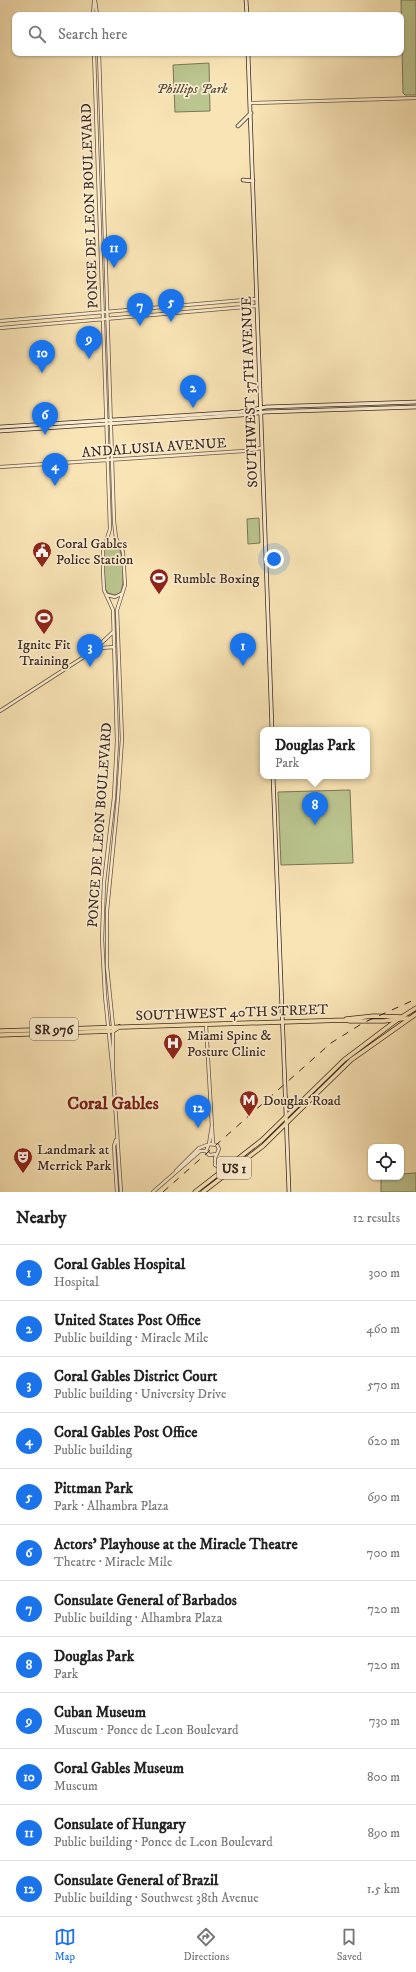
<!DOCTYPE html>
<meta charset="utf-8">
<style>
body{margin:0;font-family:"IM FELL DW Pica",serif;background:#f2f2f2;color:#222}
.controls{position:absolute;right:12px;bottom:12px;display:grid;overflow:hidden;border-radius:8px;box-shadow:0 1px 3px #0004}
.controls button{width:36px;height:36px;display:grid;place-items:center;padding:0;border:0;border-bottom:1px solid #e0e0e0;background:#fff;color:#222;font:20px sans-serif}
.you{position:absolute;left:274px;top:559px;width:14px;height:14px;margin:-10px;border:3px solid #fff;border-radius:50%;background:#1a73e8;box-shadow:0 0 0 6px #1a73e833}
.badge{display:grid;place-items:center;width:26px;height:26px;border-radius:50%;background:#1a73e8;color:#fff;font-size:13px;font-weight:700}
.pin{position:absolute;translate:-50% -33px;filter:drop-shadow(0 1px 2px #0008)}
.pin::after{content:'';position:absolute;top:21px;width:14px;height:12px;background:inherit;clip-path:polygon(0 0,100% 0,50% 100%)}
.popup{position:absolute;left:260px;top:727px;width:110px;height:52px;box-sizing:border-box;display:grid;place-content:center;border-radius:8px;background:#fff;filter:drop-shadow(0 1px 3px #0005);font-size:13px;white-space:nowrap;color:#767676}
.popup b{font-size:15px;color:#222}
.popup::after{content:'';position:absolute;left:50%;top:100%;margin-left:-8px;border:8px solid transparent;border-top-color:#fff}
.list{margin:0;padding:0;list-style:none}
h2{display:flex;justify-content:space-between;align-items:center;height:52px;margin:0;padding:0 16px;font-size:17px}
h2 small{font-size:13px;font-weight:400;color:#767676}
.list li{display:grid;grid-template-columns:26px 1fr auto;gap:12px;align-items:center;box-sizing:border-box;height:56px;padding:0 16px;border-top:1px solid #e0e0e0}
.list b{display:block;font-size:15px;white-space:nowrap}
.list p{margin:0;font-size:13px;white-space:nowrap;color:#767676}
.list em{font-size:13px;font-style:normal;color:#767676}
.icon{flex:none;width:22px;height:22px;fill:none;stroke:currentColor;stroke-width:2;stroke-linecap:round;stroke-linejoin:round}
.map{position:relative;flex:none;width:416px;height:1192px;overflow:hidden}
.search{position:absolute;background:#fff;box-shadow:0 1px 3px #0004;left:12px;right:12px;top:12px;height:44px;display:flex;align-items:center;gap:10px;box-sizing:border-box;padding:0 14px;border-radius:8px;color:#767676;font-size:15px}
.sheet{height:724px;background:#fff}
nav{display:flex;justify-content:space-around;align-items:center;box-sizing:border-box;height:56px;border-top:1px solid #e0e0e0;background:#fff;font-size:11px;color:#767676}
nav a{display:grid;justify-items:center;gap:2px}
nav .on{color:#1a73e8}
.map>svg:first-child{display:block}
</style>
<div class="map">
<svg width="416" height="1192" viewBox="0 0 416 1192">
<rect width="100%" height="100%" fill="#f9e4b5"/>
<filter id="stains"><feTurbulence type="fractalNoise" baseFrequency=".005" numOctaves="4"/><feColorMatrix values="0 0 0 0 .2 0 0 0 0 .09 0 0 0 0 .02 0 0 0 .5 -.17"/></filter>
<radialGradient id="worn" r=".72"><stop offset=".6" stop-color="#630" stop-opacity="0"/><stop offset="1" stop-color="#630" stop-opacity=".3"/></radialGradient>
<path fill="#bbc58f" stroke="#7a7658" d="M 401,0 L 416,0 L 416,95 L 405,95 L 403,93 Z
M 209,63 L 210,111 L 175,112 L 173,65 Z
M 259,518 L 260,543 L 248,544 L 247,519 Z
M 111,546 L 118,547 C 124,553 125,586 120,593 L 115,595 L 108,593 L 105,588 L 103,554 L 104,550 Z
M 350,790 L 353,863 L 281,865 L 278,792 Z
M 416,1173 L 416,1192 L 381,1192 L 381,1177 L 401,1177 L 401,1174 Z"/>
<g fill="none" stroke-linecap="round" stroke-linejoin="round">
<g stroke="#695646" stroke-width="4">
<path id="tertiary" d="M 95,0 L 97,15
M 93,15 L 94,1
M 94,53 L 110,529 L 103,551 L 103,572 L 104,590 L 113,610 L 117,741 L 114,797 L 104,882 L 102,939 L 105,996 L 113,1073 L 121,1192
M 99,53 L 114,521 L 116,538 L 123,552 L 125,585 L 117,610 L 122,739 L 118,798 L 107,911 L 107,967 L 113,1026 L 113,1072
M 250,103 L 416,98
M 0,321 L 257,299
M 0,328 L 257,306
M 0,467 L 244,451 L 261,448
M 105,547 L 112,544 L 120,547
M 107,595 L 115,597 L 121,594
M 93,651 L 101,648 L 114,647
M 0,711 L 93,651 L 113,632
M 206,1025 L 213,1144
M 116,1140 L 114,1146 L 117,1192
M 209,1144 L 212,1125
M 206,1151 L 209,1144 L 217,1145 L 219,1149 L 215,1158 L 215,1165 L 219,1167 L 226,1167
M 206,1151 L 209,1155 L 217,1154
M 176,1171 L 199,1148 L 207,1145
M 153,1192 L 200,1151 L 206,1151"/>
</g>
<g stroke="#392721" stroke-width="4.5">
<path id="secondary" d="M 246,0 L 247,15
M 248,53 L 272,730
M 238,126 L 251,113
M 243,180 L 253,181
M 0,427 L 240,412 L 266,407 L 416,402
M 0,431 L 241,415 L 265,412 L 416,407
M 273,776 L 289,1192"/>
</g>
<g stroke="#392721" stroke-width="5">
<path id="primary" d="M 346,1019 L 374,1016 L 403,1017
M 0,1031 L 346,1020 L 350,1021 L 384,1021 L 408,1018
M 0,1035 L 113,1031 L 119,1027"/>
</g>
<g stroke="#392721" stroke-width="5">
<path id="trunk" d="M 285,1098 L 290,1103 L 299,1103
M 195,1192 L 262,1140 L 344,1060 L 397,1020 L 416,1008
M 203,1192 L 263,1146 L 351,1060 L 416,1014"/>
</g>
<use href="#tertiary" stroke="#fbedcf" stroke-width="2.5"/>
<use href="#secondary" stroke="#fbedcf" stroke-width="3"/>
<use href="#primary" stroke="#f9e4b5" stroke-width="3.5"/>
<use href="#trunk" stroke="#f9e4b5" stroke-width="3.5"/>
<path stroke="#392721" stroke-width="1" stroke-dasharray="7 7" stroke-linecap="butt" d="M 163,1192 L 331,1043 L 363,1023 L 416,999"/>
</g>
<defs>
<g id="civic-pin" transform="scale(1)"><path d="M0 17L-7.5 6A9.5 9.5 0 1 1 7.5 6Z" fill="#8f2418" stroke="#fbedcf"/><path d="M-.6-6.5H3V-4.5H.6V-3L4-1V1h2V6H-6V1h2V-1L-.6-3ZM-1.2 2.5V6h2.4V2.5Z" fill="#fff"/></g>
<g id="stadium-pin" transform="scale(1)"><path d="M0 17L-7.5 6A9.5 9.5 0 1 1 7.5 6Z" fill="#8f2418" stroke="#fbedcf"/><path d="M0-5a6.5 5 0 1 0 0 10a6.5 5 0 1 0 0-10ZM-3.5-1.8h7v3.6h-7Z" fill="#fff"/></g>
<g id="hospital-pin" transform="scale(1)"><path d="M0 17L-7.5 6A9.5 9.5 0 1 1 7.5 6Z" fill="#8f2418" stroke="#fbedcf"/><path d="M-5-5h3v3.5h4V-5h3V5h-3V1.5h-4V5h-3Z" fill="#fff"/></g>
<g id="metro-pin" transform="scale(1)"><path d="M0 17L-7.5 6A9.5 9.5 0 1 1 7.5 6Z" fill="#8f2418" stroke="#fbedcf"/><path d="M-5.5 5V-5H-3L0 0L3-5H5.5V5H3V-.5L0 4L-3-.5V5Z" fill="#fff"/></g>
<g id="theatre-pin" transform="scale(1)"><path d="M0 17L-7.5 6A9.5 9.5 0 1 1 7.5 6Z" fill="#8f2418" stroke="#fbedcf"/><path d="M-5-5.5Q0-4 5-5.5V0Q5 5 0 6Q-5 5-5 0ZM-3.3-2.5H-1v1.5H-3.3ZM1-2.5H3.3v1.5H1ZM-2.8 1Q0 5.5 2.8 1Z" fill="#fff"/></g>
</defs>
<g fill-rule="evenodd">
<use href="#civic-pin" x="42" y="551"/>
<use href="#stadium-pin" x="159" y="578"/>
<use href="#stadium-pin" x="44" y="618"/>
<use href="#hospital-pin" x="173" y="1043"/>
<use href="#metro-pin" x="249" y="1100"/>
<use href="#theatre-pin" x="23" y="1157"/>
</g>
<g text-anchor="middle" stroke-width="3.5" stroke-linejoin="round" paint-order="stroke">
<g fill="#fbedcf" stroke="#736255" stroke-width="1">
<rect x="30" y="1018" width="48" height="22" rx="3"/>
<rect x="217" y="1157" width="34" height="22" rx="3"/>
</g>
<g font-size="13" font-weight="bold" fill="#392721">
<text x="54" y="1034">SR 976</text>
<text x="234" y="1173">US 1</text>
</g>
<g font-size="14" font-style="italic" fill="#5a4e3c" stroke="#fbedcf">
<text x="192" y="93">Phillips Park</text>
</g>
<g font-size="14" fill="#392721" stroke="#fbedcf">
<text transform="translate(89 206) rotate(-92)" y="5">PONCE DE LEON BOULEVARD</text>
<text transform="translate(249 392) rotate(-92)" y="5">SOUTHWEST 37TH AVENUE</text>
<text transform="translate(154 447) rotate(-4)" y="5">ANDALUSIA AVENUE</text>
<text transform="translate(99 825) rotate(-86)" y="5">PONCE DE LEON BOULEVARD</text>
<text transform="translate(232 1012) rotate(-2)" y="5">SOUTHWEST 40TH STREET</text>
</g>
<g font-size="14" fill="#392721" stroke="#fbedcf" text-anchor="start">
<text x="56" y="548">Coral Gables<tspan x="56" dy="16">Police Station</tspan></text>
<text x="173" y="583">Rumble Boxing</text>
<text x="44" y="649" text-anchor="middle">Ignite Fit<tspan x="44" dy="16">Training</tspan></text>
<text x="187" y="1040">Miami Spine &amp;<tspan x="187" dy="16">Posture Clinic</tspan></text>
<text x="263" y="1105">Douglas Road</text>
<text x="37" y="1154">Landmark at<tspan x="37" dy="16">Merrick Park</tspan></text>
</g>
<g font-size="18" font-weight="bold" fill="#7a1f14" stroke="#fbedcf">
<text x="113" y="1109">Coral Gables</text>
</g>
</g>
<rect width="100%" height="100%" filter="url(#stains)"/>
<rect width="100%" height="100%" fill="url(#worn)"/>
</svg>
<div class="controls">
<button><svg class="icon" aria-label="locate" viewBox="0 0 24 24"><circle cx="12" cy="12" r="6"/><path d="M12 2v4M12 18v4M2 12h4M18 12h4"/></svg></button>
</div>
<div class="you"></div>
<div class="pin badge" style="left:243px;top:666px">1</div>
<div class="pin badge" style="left:193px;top:408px">2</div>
<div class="pin badge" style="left:90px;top:667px">3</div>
<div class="pin badge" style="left:55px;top:486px">4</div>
<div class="pin badge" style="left:171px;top:322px">5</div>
<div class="pin badge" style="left:45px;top:435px">6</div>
<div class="pin badge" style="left:140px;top:326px">7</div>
<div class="pin badge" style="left:315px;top:825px">8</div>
<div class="popup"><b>Douglas Park</b>Park</div>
<div class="pin badge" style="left:89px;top:359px">9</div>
<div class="pin badge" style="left:42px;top:373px">10</div>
<div class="pin badge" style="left:114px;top:268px">11</div>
<div class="pin badge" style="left:198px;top:1128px">12</div>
<div class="search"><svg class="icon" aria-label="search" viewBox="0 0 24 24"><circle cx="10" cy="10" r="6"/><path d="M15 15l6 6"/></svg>Search here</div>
</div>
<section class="sheet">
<h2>Nearby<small>12 results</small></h2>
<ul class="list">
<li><span class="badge">1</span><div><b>Coral Gables Hospital</b><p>Hospital</p></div><em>300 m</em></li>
<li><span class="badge">2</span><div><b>United States Post Office</b><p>Public building · Miracle Mile</p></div><em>460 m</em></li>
<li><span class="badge">3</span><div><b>Coral Gables District Court</b><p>Public building · University Drive</p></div><em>570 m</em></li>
<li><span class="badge">4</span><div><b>Coral Gables Post Office</b><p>Public building</p></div><em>620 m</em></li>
<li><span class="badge">5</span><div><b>Pittman Park</b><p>Park · Alhambra Plaza</p></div><em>690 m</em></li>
<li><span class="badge">6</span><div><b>Actors' Playhouse at the Miracle Theatre</b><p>Theatre · Miracle Mile</p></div><em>700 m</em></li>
<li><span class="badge">7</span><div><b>Consulate General of Barbados</b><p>Public building · Alhambra Plaza</p></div><em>720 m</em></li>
<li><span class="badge">8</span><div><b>Douglas Park</b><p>Park</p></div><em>720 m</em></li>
<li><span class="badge">9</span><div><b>Cuban Museum</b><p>Museum · Ponce de Leon Boulevard</p></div><em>730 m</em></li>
<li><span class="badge">10</span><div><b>Coral Gables Museum</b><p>Museum</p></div><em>800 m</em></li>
<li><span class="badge">11</span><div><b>Consulate of Hungary</b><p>Public building · Ponce de Leon Boulevard</p></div><em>890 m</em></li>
<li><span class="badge">12</span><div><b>Consulate General of Brazil</b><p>Public building · Southwest 38th Avenue</p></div><em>1.5 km</em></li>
</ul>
</section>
<nav>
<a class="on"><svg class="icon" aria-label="map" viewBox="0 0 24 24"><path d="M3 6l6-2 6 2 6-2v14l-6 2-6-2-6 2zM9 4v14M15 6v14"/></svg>Map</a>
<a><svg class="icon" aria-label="directions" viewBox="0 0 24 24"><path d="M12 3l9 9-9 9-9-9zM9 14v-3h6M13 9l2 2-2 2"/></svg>Directions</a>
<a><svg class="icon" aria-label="saved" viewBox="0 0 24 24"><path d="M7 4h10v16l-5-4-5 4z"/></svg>Saved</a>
</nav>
